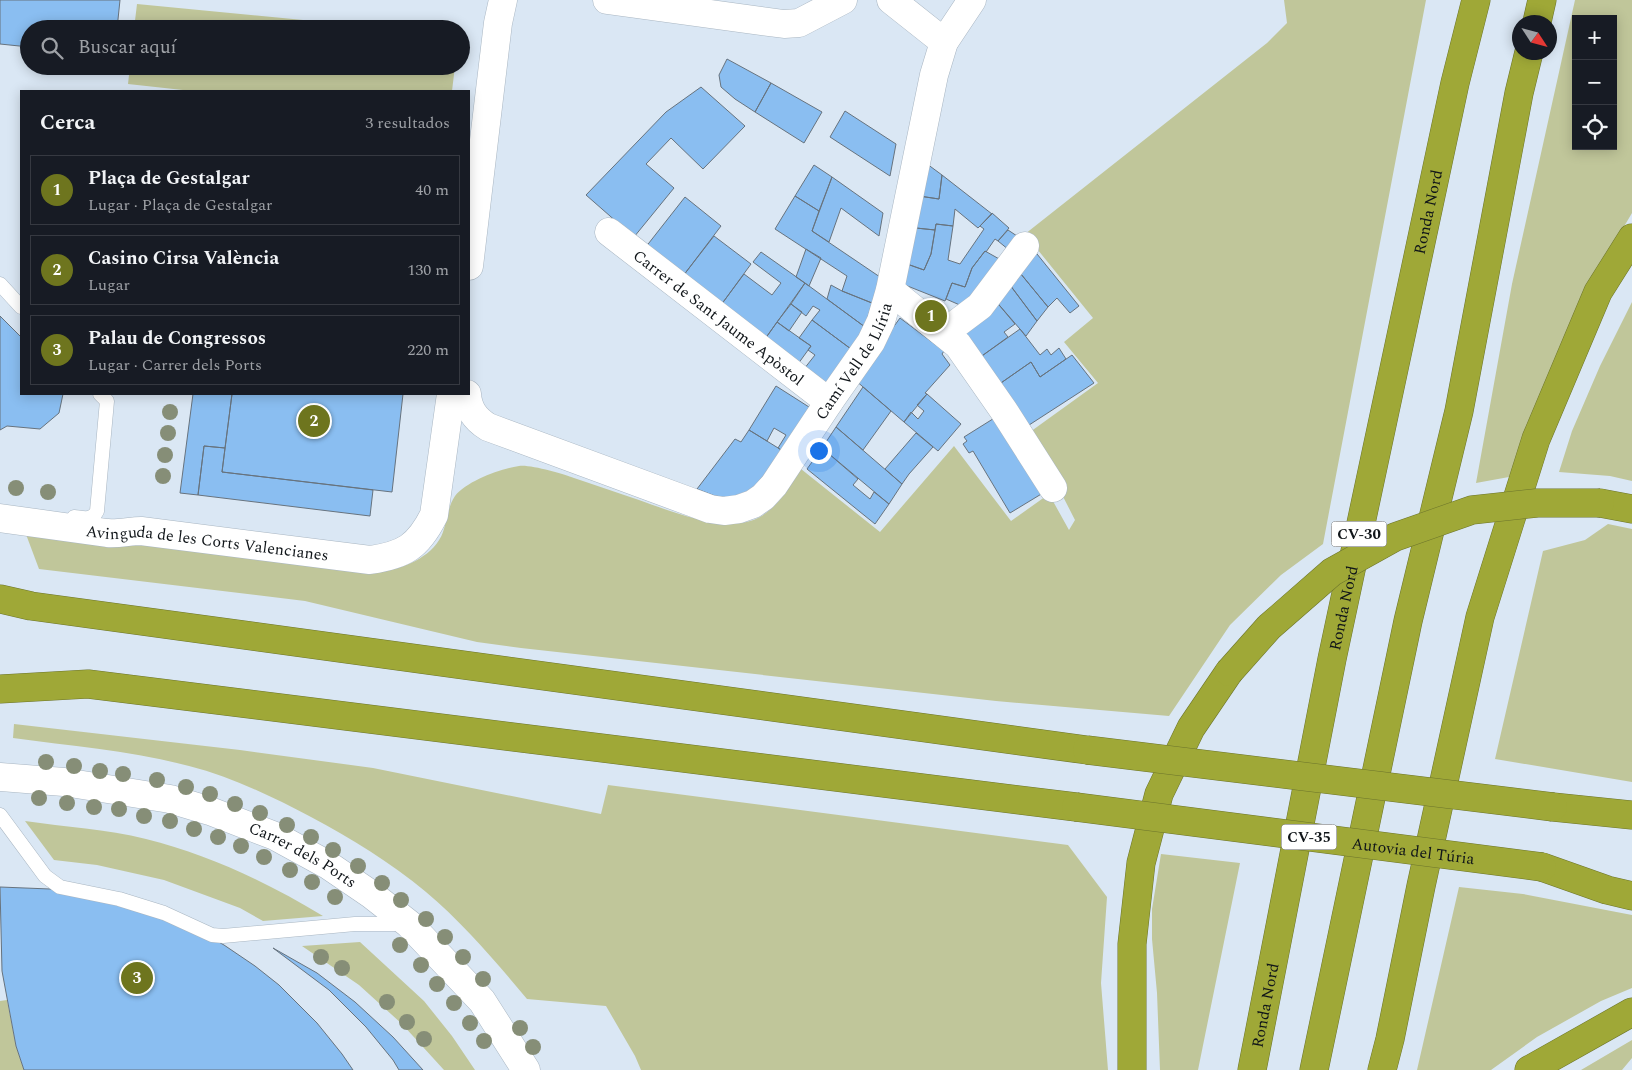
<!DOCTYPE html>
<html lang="es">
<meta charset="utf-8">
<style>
body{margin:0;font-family:Spectral,serif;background:#242831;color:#f1f3f6}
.controls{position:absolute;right:15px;top:15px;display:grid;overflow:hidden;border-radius:0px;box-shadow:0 2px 12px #0003}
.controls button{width:45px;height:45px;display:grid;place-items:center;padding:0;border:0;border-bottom:1px solid #363941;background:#171b24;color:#f1f3f6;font:25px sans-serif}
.compass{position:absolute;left:1512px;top:15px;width:45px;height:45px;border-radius:50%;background:#171b24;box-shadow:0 2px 12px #0003;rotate:126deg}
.you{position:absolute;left:818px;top:450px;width:18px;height:18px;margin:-12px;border:4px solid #fff;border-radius:50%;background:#1a73e8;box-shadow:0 0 0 8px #1a73e833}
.badge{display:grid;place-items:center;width:32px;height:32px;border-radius:50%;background:#6e751e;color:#fff;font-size:16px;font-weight:700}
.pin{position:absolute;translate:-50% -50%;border:2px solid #fff;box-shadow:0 1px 5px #0006}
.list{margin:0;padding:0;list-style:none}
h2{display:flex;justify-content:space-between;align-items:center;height:65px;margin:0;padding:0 20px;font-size:21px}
h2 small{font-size:16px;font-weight:400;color:#9ea1a6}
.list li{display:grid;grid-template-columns:32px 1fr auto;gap:15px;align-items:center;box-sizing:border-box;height:70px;margin:0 10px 10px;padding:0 10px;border:1px solid #363941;border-radius:0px}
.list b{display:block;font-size:19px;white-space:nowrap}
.list p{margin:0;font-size:16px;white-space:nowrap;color:#9ea1a6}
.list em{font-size:16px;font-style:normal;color:#9ea1a6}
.icon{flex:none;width:28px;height:28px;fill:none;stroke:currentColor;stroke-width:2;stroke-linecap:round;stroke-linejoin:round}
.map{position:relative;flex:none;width:1632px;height:1070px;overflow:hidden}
.search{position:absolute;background:#171b24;box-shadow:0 2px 12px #0003;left:20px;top:20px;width:450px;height:55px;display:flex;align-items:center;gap:12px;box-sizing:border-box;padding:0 18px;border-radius:28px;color:#9ea1a6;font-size:19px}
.panel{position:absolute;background:#171b24;box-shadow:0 2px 12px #0003;left:20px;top:90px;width:450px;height:305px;border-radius:0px}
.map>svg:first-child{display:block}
</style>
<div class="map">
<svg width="1632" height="1070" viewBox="0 0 1632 1070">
<rect width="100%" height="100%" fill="#dae7f4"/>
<path fill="#c0c69a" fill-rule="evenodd" d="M 1284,0 L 1426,0 L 1323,544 L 1281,575 L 1230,625 L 1169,716 L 996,701 L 521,648 L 477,642 L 305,601 L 39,569 L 24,529 L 386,571 C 407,567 435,555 443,532 C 447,521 448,506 455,496 C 467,481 500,469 519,466 C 529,464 564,474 574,478 C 596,485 617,493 639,500 C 670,511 728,535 760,517 C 779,506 790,486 801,469 L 880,532 L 954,446 L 1011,521 L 1049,494 L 1069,530 L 1075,520 L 1030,432 L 1098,383 L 1064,342 L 1093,318 L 1025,234 L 1267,43 L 1287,23 Z
M 1575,0 L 1632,0 L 1632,213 L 1593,279 L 1509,477 L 1476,483 L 1512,284 ZM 1576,19 L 1613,19 L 1613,146 L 1576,146 Z
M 137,4 L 396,29 L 134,29 Z
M 130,66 L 455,66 L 452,91 L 192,91 L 128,84 Z
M 1632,302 L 1632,481 L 1610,476 L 1559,472 L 1572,431 L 1600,366 Z
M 1608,524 L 1632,529 L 1632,782 L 1495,759 L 1543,551 L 1585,540 Z
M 14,724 L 240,750 L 373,768 L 601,814 L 608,785 L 1068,845 L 1107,897 L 1101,983 L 1108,1070 L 641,1070 L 635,1056 L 606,1006 L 527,999 C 495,961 464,924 426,892 C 390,862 352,839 311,817 C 273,797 232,777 189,766 C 132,751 72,746 13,738 Z
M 25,821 C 65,827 106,829 146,839 C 209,855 267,882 323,916 L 263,921 L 240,908 L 164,880 L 97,865 L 54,860 Z
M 1161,854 L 1240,863 L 1198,1070 L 1160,1070 L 1157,993 L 1152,939 L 1152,909 Z
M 1459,887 L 1523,894 L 1632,915 L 1632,988 L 1601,1001 L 1537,1037 L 1491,1070 L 1417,1070 Z
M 360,942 L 424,1001 L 452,1036 L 475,1070 L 444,1070 L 402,1024 L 359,985 L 302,946 Z
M 7,1000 L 16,1046 L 24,1070 L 0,1070 L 0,1001 Z
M 1632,1040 L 1632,1058 L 1622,1070 L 1581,1070 Z"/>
<path fill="#8abef1" stroke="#67737e" d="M 0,0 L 120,0 L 117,29 L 29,29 L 29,47 L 0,44 Z
M 727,59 L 771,83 L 755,112 L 735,99 L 721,87 L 719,75 Z
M 771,83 L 822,112 L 804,143 L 755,112 Z
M 701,87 L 745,126 L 703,169 L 671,138 L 646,164 L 674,188 L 634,237 L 586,195 L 666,112 Z
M 845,111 L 896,144 L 890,176 L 830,137 Z
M 923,161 L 942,175 L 939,199 L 919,196 Z
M 814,165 L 832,177 L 819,211 L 795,196 Z
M 942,175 L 992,214 L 978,228 L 955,209 L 953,226 L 936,224 L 935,230 L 916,228 L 919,196 L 939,199 Z
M 832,177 L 883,213 L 879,236 L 841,208 L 829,242 L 812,231 Z
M 795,196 L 819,211 L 812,231 L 880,277 L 872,303 L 842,291 L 847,276 L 775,229 Z
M 685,197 L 721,226 L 683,276 L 645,248 Z
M 992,213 L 1009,228 L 998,241 L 995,239 L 986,252 L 985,251 L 972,268 L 965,287 L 952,283 L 945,301 L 900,283 L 907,264 L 924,270 L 931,254 L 936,224 L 953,226 L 948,260 L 960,264 L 984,229 L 980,226 Z
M 916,228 L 935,230 L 931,254 L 924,270 L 907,264 Z
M 1008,230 L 1020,238 L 1009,250 L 998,241 Z
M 714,236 L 751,264 L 721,305 L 683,276 Z
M 806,249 L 821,258 L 809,286 L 796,277 Z
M 1033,249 L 1079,306 L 1070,313 L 1057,298 L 1048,307 L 1016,268 Z
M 985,251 L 1001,260 L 969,309 L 946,299 L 952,283 L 965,287 L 972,268 Z
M 761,252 L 805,283 L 765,339 L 721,305 L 744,274 L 772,295 L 781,283 L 753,262 Z
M 1016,268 L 1048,307 L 1037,321 L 1007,281 Z
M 1007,281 L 1037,321 L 1026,336 L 994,299 Z
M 805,283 L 865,327 L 851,349 L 812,320 L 820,310 L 813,306 L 806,316 L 791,304 Z
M 831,285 L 842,291 L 872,303 L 865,327 L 827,299 Z
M 994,299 L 1015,324 L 1004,332 L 1008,337 L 979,358 L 960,329 Z
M 791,304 L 802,312 L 789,331 L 777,322 Z
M 0,316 L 21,337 L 21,394 L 63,394 L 59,413 L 40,429 L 7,426 L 0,430 Z
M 900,318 L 944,351 L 942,354 L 950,365 L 925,393 L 927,394 L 904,422 L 855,380 Z
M 812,320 L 851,349 L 826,385 L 804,369 L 815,355 L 808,350 L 811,346 L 799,338 Z
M 777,322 L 811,346 L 798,364 L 765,339 Z
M 1020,329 L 1040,355 L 1047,349 L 1051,355 L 1059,348 L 1066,359 L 1040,377 L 1031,362 L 998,385 L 979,358 Z
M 1072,355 L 1094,383 L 1026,427 L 998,385 L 1031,362 L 1040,377 Z
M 776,386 L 809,407 L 783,451 L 778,448 L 786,435 L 774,428 L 767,441 L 749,430 Z
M 863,387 L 891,411 L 863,450 L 836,427 Z
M 193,394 L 232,394 L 225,448 L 204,446 L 198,495 L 180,493 Z
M 232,394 L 403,394 L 392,492 L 222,472 Z
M 927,394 L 961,424 L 938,451 L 904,422 L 911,412 L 918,419 L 924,411 L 917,405 Z
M 996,417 L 1043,493 L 1010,513 L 973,451 L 969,453 L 963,444 L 967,441 L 964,437 Z
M 836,427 L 902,484 L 889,504 L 822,448 Z
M 749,430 L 783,451 L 777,461 L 750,491 L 729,498 L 715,496 L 697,489 L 735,439 L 741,442 Z
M 916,433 L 933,447 L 909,474 L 902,484 L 885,469 Z
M 204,446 L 225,448 L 222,472 L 373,490 L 370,516 L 198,495 Z
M 822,448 L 858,479 L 853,485 L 870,499 L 874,492 L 889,504 L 875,524 L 807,469 Z
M 0,887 L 75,890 L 197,930 L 224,945 L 255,966 L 279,985 L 317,1023 L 342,1054 L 353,1070 L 24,1070 L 16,1046 L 2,971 Z
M 273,948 L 317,973 L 355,1002 L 393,1037 L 423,1070 L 399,1070 L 393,1060 L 366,1027 L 329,990 Z"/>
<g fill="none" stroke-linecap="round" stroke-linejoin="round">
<g stroke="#a9b6c2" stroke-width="15">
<path id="lane" d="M 0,284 L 21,307
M 74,517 C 84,518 92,521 97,511 L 107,401 L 100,394
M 0,815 L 45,876 L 60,887 L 119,899 L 164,913 L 212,935 L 223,936 L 355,924 L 406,924"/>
</g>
<g stroke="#a9b6c2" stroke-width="29">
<g id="street">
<path d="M 607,0 L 784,24 L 799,23 L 843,0"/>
<path d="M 891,0 L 944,42"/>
<path id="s1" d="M 609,232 L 829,402"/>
<path d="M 469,266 L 498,23 L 503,0"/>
<path d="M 890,290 L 958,345 L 1004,411 L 1053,488"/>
<path d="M 952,327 L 980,306 L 1025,246"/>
<path id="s2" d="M 467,394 C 468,409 475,419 488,427 L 710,509 L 724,511 L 739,509 L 753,504 L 763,497 L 774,485 L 829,402 L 871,342 L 881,321 L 890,290 L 934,75 L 944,42 L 972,0"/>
<path id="s3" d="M 0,518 L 107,533 C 119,534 130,531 141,531 L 370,560 C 404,555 418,547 434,515 L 451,394"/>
<path id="s4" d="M 0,777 L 64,782 L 170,799 L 210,811 L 275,836 L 328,865 L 372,895 L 409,924 L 482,1001 L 526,1070"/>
</g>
</g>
<g stroke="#6d752c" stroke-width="29">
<g id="highway">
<path d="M 1537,22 L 1542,0"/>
<path d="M 1600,503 L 1632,509"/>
<path d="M 0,599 L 31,606 L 1087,750"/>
<path d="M 0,689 L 88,684 L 1076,807"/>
<path d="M 1553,807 L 1632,815"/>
<path d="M 1542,867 L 1607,890 L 1632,896"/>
<path d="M 1132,1070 L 1132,944 L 1141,863 L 1159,794 L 1191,728 L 1229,672"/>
<path id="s5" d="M 1252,1070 L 1332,659 L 1455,83 L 1476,0"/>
<path d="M 1314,1070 L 1408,621 L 1459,411 L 1519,93 L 1529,52"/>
<path d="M 1382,1070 L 1390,1039 L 1421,886 L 1480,617 L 1536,439 L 1598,292 L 1632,238"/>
<path d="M 1529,1070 L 1632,1012"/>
</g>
</g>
<use href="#lane" stroke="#fff" stroke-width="14"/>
<use href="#street" stroke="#fff" stroke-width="28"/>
<use href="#highway" stroke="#9fa837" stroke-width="28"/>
<g stroke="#6d752c" stroke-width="29" stroke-linecap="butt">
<g id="highway-bridge">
<path d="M 1229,672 L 1269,627 L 1332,572 L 1395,537 L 1472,510 L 1537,503 L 1600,503"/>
<path d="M 1087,750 L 1553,807"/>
<path id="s6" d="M 1076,807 L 1542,867"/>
</g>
</g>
<use href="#highway-bridge" stroke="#9fa837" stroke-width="28"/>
</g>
<g fill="#868e77">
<circle cx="170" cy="412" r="8"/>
<circle cx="168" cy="433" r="8"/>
<circle cx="165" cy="455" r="8"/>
<circle cx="163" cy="476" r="8"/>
<circle cx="16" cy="488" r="8"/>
<circle cx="48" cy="492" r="8"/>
<circle cx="46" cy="762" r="8"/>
<circle cx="74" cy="766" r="8"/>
<circle cx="100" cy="771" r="8"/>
<circle cx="123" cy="774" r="8"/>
<circle cx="157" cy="780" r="8"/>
<circle cx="186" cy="787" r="8"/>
<circle cx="210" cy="794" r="8"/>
<circle cx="39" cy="798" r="8"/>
<circle cx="67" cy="803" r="8"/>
<circle cx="235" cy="804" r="8"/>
<circle cx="94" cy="807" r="8"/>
<circle cx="119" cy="809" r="8"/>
<circle cx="260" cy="813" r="8"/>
<circle cx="144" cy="816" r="8"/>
<circle cx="170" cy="821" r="8"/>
<circle cx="287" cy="825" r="8"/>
<circle cx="194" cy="829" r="8"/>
<circle cx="218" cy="837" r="8"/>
<circle cx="311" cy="837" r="8"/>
<circle cx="241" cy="846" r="8"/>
<circle cx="333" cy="850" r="8"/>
<circle cx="264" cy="857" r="8"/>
<circle cx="358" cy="866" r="8"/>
<circle cx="290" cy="870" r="8"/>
<circle cx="312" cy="882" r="8"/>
<circle cx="382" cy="883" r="8"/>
<circle cx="335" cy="897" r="8"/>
<circle cx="401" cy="900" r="8"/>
<circle cx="426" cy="919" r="8"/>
<circle cx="445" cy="937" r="8"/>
<circle cx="400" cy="945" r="8"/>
<circle cx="321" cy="957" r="8"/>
<circle cx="463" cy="957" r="8"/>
<circle cx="421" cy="965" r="8"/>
<circle cx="342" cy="968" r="8"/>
<circle cx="483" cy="979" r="8"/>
<circle cx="437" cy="984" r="8"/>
<circle cx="387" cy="1002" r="8"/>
<circle cx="454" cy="1003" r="8"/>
<circle cx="407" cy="1022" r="8"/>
<circle cx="470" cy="1023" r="8"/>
<circle cx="520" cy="1028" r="8"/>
<circle cx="424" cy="1039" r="8"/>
<circle cx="484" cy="1041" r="8"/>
<circle cx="533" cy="1047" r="8"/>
</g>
<g text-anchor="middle" stroke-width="4" stroke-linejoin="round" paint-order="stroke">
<g fill="#fff" stroke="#585b5e" stroke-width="1">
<rect x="1331.5" y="521.5" width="55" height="25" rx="4"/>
<rect x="1281.5" y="824.5" width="55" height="25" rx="4"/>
</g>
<g font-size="15" font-weight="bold" fill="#101519">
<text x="1359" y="539">CV-30</text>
<text x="1309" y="842">CV-35</text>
</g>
<g font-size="16" fill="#101519" stroke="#fff">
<text dy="6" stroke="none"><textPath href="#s5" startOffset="876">Ronda Nord</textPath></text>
<text dy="6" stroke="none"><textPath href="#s1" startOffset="139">Carrer de Sant Jaume Apòstol</textPath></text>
<text dy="6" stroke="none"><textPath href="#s2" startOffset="498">Camí Vell de Llíria</textPath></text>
<text dy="6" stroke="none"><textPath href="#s3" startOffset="209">Avinguda de les Corts Valencianes</textPath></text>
<text dy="6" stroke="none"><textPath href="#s5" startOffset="471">Ronda Nord</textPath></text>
<text dy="6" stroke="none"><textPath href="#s6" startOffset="340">Autovia del Túria</textPath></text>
<text dy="6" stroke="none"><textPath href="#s4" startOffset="316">Carrer dels Ports</textPath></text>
<text dy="6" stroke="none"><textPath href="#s5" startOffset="66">Ronda Nord</textPath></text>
</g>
</g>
</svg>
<div class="controls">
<button>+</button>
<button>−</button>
<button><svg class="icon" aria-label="locate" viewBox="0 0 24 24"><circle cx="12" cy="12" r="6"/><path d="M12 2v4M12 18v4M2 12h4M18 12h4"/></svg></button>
</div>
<svg class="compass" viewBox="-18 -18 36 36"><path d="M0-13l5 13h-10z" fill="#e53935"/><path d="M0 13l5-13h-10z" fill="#9ea1a6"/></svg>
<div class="you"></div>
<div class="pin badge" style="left:931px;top:316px">1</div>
<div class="pin badge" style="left:314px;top:421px">2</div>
<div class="pin badge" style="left:137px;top:978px">3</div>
<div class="search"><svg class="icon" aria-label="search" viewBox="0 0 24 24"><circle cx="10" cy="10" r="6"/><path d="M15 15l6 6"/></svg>Buscar aquí</div>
<section class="panel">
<h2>Cerca<small>3 resultados</small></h2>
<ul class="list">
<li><span class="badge">1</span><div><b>Plaça de Gestalgar</b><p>Lugar · Plaça de Gestalgar</p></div><em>40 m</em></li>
<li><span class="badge">2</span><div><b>Casino Cirsa València</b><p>Lugar</p></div><em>130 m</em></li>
<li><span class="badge">3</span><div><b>Palau de Congressos</b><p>Lugar · Carrer dels Ports</p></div><em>220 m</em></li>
</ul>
</section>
</div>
